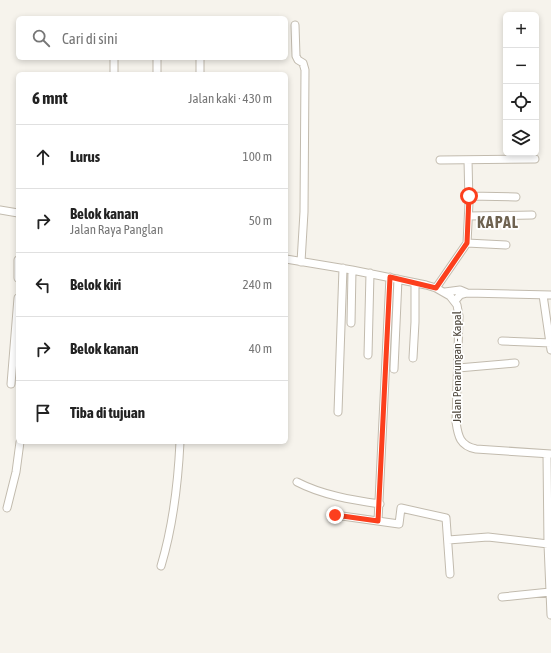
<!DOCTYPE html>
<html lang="id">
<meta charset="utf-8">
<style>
body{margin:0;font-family:"Asap Condensed",sans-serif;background:#f6f6f6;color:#222}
.controls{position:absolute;right:12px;top:12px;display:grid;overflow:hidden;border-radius:6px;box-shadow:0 2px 6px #0003}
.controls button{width:36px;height:36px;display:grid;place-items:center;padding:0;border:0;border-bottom:1px solid #e0e0e0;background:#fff;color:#222;font:20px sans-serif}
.stop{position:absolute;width:12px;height:12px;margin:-9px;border:3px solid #fc3f1d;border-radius:50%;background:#fff}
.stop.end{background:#fc3f1d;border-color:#fff;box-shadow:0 1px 4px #0008}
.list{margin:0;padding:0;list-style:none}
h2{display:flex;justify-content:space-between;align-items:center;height:52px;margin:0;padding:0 16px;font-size:17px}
h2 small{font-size:13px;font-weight:400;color:#767676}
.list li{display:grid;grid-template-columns:26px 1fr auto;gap:12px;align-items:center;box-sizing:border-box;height:64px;padding:0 16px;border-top:1px solid #e0e0e0}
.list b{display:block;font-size:15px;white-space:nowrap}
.list p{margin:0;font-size:13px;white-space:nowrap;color:#767676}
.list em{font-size:13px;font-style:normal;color:#767676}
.icon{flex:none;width:22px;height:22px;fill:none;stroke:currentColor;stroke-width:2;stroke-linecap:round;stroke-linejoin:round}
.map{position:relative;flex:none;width:551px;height:653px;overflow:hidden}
.search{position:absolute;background:#fff;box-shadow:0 2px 6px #0003;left:16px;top:16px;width:272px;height:44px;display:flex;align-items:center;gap:10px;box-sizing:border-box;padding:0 14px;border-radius:6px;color:#767676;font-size:15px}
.panel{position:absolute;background:#fff;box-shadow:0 2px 6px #0003;left:16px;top:72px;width:272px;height:372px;border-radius:6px}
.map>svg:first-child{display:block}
</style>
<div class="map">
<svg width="551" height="653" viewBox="0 0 551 653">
<rect width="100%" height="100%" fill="#f6f3ec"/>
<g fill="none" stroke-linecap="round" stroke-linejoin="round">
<g stroke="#c2bbae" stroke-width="9">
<path id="minor" d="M 295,25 L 296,56 L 298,60 L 303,63 L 305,70 L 304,212 L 301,262
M 114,58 L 114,74
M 157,58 L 157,74
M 200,58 L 200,74
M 440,160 L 535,159
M 469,196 L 516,197
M 0,210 L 18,213
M 469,216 L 532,215
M 467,243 L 506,245
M 286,259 L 352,270 L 426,285 L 436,288 L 450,296 L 457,305 L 459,316 L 456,422 C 458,436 460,446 476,449 L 551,454
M 18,260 L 18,278
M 436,288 L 467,243 L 469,203 L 468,160
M 445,292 L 460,290 L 467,293
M 543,295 L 551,350
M 455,301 L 460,295 L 467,293 L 551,295
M 351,323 L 352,270
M 502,341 L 551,343
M 368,355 L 370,273
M 413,358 L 415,322 L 415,283
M 458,368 L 515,363
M 394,369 L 398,279
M 11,384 L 18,298
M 338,412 L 343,268
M 547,454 L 548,544 L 551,615
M 297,482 C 322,495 352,500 380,504
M 7,508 L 16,472 L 20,442
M 335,515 L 399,524 L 401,508 L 446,518 L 450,574
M 378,521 L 390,277
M 448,540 L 488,537 L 548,544
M 161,566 C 173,526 178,484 180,442
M 502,597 L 550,592"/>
</g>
<use href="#minor" stroke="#fff" stroke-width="7"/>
</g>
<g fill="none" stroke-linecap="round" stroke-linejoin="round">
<path stroke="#fc3f1d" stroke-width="5" d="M 335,515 L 378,521 L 390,277 L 436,288 L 467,243 L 469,196"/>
</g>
<g text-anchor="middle" stroke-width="3.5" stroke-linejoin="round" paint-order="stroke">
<g font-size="12" fill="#4b4439" stroke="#fff">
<text transform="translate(457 367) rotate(-90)" y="4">Jalan Penarungan - Kapal</text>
</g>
<g font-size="16" font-weight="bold" letter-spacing="1" fill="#6e6250" stroke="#fff">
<text x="498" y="228">KAPAL</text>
</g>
</g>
</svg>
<div class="controls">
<button>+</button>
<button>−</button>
<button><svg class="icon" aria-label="locate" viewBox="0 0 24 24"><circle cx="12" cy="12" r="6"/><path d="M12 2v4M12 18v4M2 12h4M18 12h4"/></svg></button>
<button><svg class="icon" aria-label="layers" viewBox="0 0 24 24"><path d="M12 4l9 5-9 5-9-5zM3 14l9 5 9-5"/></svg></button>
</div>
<div class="stop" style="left:469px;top:196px"></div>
<div class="stop end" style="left:335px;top:515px"></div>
<div class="search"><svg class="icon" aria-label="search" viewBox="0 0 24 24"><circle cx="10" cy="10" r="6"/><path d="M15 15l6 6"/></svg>Cari di sini</div>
<section class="panel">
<h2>6 mnt<small>Jalan kaki · 430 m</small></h2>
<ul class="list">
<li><svg class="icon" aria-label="ahead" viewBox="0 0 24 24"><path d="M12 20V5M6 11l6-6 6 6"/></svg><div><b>Lurus</b></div><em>100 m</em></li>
<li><svg class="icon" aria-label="right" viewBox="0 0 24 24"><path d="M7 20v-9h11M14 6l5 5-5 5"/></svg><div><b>Belok kanan</b><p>Jalan Raya Panglan</p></div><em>50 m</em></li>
<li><svg class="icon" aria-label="left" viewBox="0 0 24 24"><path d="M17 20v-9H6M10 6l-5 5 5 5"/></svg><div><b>Belok kiri</b></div><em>240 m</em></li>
<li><svg class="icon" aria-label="right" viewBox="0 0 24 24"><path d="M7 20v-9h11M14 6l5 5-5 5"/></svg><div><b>Belok kanan</b></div><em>40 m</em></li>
<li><svg class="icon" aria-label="arrive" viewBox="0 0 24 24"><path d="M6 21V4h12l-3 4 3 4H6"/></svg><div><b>Tiba di tujuan</b></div></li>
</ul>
</section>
</div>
